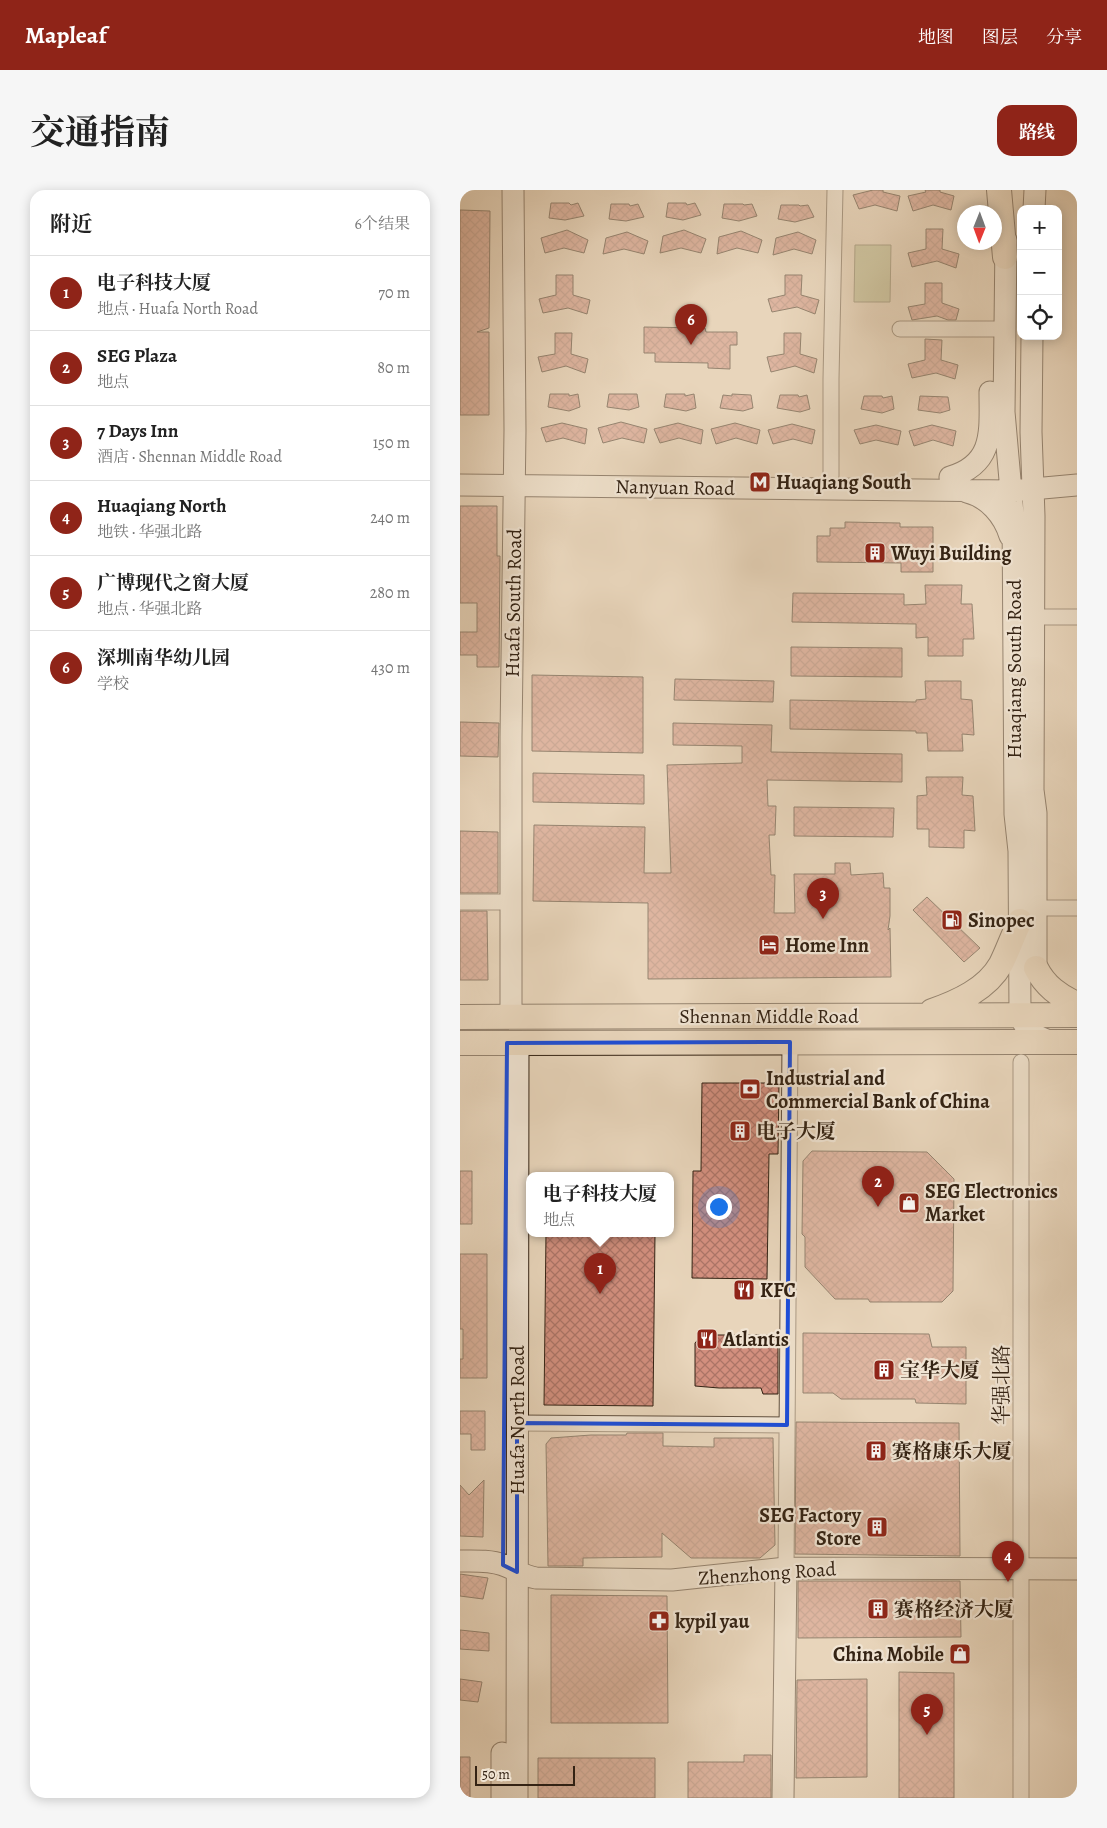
<!DOCTYPE html>
<html lang="zh">
<meta charset="utf-8">
<style>
body{margin:0;font-family:Alegreya,"Noto Serif SC",serif;background:#f6f6f6;color:#222}
.controls{position:absolute;right:15px;top:15px;display:grid;overflow:hidden;border-radius:10px;box-shadow:0 2px 12px #0003}
.controls button{width:45px;height:45px;display:grid;place-items:center;padding:0;border:0;border-bottom:1px solid #e0e0e0;background:#fff;color:#222;font:25px sans-serif}
.compass{position:absolute;left:497px;top:15px;width:45px;height:45px;border-radius:50%;background:#fff;box-shadow:0 2px 12px #0003;rotate:181deg}
.scale{position:absolute;left:15px;bottom:12px;width:100px;box-sizing:border-box;padding-left:5px;border:2px solid #342314;border-top:0;font-size:14px;line-height:18px;white-space:nowrap;color:#342314;-webkit-text-stroke:4px #f0e4d3;paint-order:stroke}
.you{position:absolute;left:258px;top:1016px;width:18px;height:18px;margin:-12px;border:4px solid #fff;border-radius:50%;background:#1a73e8;box-shadow:0 0 0 8px #1a73e833}
.badge{display:grid;place-items:center;width:32px;height:32px;border-radius:50%;background:#8f2418;color:#fff;font-size:16px;font-weight:700}
.pin{position:absolute;translate:-50% -41px;filter:drop-shadow(0 1px 2px #0008)}
.pin::after{content:'';position:absolute;top:26px;width:18px;height:15px;background:inherit;clip-path:polygon(0 0,100% 0,50% 100%)}
.popup{position:absolute;left:66px;top:982px;width:148px;height:65px;box-sizing:border-box;display:grid;place-content:center;border-radius:10px;background:#fff;filter:drop-shadow(0 1px 4px #0005);font-size:16px;white-space:nowrap;color:#767676}
.popup b{font-size:19px;color:#222}
.popup::after{content:'';position:absolute;left:50%;top:100%;margin-left:-10px;border:10px solid transparent;border-top-color:#fff}
.list{margin:0;padding:0;list-style:none}
h2{display:flex;justify-content:space-between;align-items:center;height:65px;margin:0;padding:0 20px;font-size:21px}
h2 small{font-size:16px;font-weight:400;color:#767676}
.list li{display:grid;grid-template-columns:32px 1fr auto;gap:15px;align-items:center;box-sizing:border-box;height:75px;padding:0 20px;border-top:1px solid #e0e0e0}
.list b{display:block;font-size:19px;white-space:nowrap}
.list p{margin:0;font-size:16px;white-space:nowrap;color:#767676}
.list em{font-size:16px;font-style:normal;color:#767676}
.icon{flex:none;width:28px;height:28px;fill:none;stroke:currentColor;stroke-width:2;stroke-linecap:round;stroke-linejoin:round}
.map{position:relative;flex:none;width:617px;height:1608px;overflow:hidden;border-radius:15px}
header{display:flex;align-items:center;gap:30px;box-sizing:border-box;height:70px;padding:0 25px;background:#8f2418;color:#fff}
header strong{font-size:24px}
nav{display:flex;gap:28px;margin-inline-start:auto;font-size:18px}
.intro{display:flex;align-items:center;justify-content:space-between;box-sizing:border-box;height:120px;padding:0 30px}
h1{margin:0;font-size:35px}
.button{padding:12px 22px;border-radius:15px;background:#8f2418;color:#fff;font-size:18px;font-weight:700}
main{display:flex;gap:30px;padding:0 30px}
aside{flex:1;background:#fff;border-radius:15px;box-shadow:0 2px 12px #0003}
.map>svg:first-child{display:block}
</style>
<header>
<strong>Mapleaf</strong>
<nav><a>地图</a><a>图层</a><a>分享</a></nav>
</header>
<div class="intro"><h1>交通指南</h1><a class="button">路线</a></div>
<main>
<aside>
<h2>附近<small>6个结果</small></h2>
<ul class="list">
<li><span class="badge">1</span><div><b>电子科技大厦</b><p>地点 · Huafa North Road</p></div><em>70 m</em></li>
<li><span class="badge">2</span><div><b>SEG Plaza</b><p>地点</p></div><em>80 m</em></li>
<li><span class="badge">3</span><div><b>7 Days Inn</b><p>酒店 · Shennan Middle Road</p></div><em>150 m</em></li>
<li><span class="badge">4</span><div><b>Huaqiang North</b><p>地铁 · 华强北路</p></div><em>240 m</em></li>
<li><span class="badge">5</span><div><b>广博现代之窗大厦</b><p>地点 · 华强北路</p></div><em>280 m</em></li>
<li><span class="badge">6</span><div><b>深圳南华幼儿园</b><p>学校</p></div><em>430 m</em></li>
</ul>
</aside>
<div class="map">
<svg width="617" height="1608" viewBox="0 0 617 1608">
<defs>
<pattern id="building-cross-hatch" width="8" height="8" patternUnits="userSpaceOnUse" patternTransform="scale(1.25)"><rect width="8" height="8" fill="#d28f7e"/><path d="M0 0l8 8M0 8l8-8" fill="none" stroke="#ab7466"/></pattern>
</defs>
<rect width="100%" height="100%" fill="#e8d5bb"/>
<filter id="stains"><feTurbulence type="fractalNoise" baseFrequency=".004" numOctaves="4"/><feColorMatrix values="0 0 0 0 .2 0 0 0 0 .09 0 0 0 0 .02 0 0 0 .5 -.17"/></filter>
<radialGradient id="worn" r=".72"><stop offset=".6" stop-color="#630" stop-opacity="0"/><stop offset="1" stop-color="#630" stop-opacity=".3"/></radialGradient>
<path fill="#babc8d" stroke="#777050" d="M 395,55 L 431,55 L 430,112 L 394,112 Z"/>
<path fill="url(#building-cross-hatch)" stroke="#342314" d="M 413,0 L 423,0 L 423,2 L 440,6 L 437,21 L 415,15 L 399,19 L 393,5 Z
M 465,0 L 480,0 L 480,2 L 494,6 L 491,20 L 473,15 L 453,21 L 448,6 L 466,2 Z
M 91,13 L 109,13 L 111,15 L 118,13 L 124,26 L 105,30 L 89,28 Z
M 208,13 L 226,13 L 227,15 L 235,13 L 241,25 L 223,30 L 206,27 Z
M 151,14 L 169,14 L 170,16 L 178,14 L 184,27 L 166,31 L 149,29 Z
M 264,14 L 283,14 L 284,15 L 292,14 L 297,26 L 279,31 L 262,28 Z
M 321,15 L 339,15 L 340,16 L 348,15 L 354,27 L 335,32 L 318,29 Z
M 0,20 L 30,21 L 29,138 L 17,142 L 29,142 L 29,225 L 0,225 Z
M 466,39 L 483,39 L 482,59 L 499,64 L 496,78 L 477,71 L 452,77 L 448,63 L 466,59 Z
M 107,40 L 128,50 L 124,63 L 104,58 L 85,63 L 81,48 Z
M 224,40 L 246,49 L 241,63 L 221,58 L 200,63 L 203,46 Z
M 281,41 L 302,50 L 298,63 L 277,58 L 257,64 L 259,47 Z
M 167,42 L 188,51 L 184,64 L 164,59 L 143,64 L 146,48 Z
M 338,42 L 356,50 L 352,64 L 334,59 L 313,65 L 316,48 Z
M 96,85 L 113,85 L 113,105 L 130,110 L 127,124 L 108,118 L 83,123 L 79,109 L 96,105 Z
M 325,85 L 342,85 L 341,105 L 359,110 L 355,124 L 337,117 L 312,122 L 308,109 L 325,105 Z
M 465,93 L 482,93 L 482,113 L 499,119 L 496,130 L 488,130 L 477,126 L 452,130 L 448,117 L 465,114 Z
M 184,137 L 245,138 L 246,142 L 277,142 L 277,155 L 270,155 L 270,179 L 248,178 L 248,173 L 195,172 L 195,163 L 184,163 Z
M 95,143 L 112,143 L 111,164 L 128,169 L 125,183 L 106,176 L 82,182 L 78,167 L 95,164 Z
M 324,143 L 341,143 L 340,164 L 357,169 L 354,183 L 335,176 L 311,182 L 307,167 L 324,164 Z
M 465,149 L 482,150 L 481,170 L 498,175 L 495,189 L 476,183 L 452,188 L 448,174 L 465,170 Z
M 90,204 L 109,204 L 109,206 L 118,204 L 120,217 L 109,221 L 88,217 Z
M 149,204 L 177,204 L 179,217 L 169,220 L 147,217 Z
M 206,204 L 225,204 L 225,206 L 234,204 L 236,218 L 226,221 L 204,217 Z
M 272,204 L 291,205 L 293,218 L 283,221 L 260,218 L 263,205 L 272,206 Z
M 320,205 L 338,205 L 339,207 L 347,205 L 350,219 L 340,222 L 317,218 Z
M 404,206 L 422,206 L 423,208 L 432,206 L 434,219 L 422,223 L 401,219 Z
M 460,206 L 488,207 L 490,220 L 480,223 L 458,220 Z
M 161,232 L 187,239 L 184,253 L 162,248 L 143,253 L 138,238 Z
M 102,233 L 127,239 L 125,254 L 103,248 L 86,252 L 81,238 Z
M 218,233 L 243,240 L 241,254 L 219,248 L 200,253 L 194,239 Z
M 275,233 L 300,240 L 297,254 L 276,248 L 256,254 L 251,239 Z
M 332,234 L 355,240 L 352,254 L 333,249 L 313,254 L 308,240 Z
M 416,235 L 441,241 L 438,255 L 416,250 L 400,254 L 394,240 Z
M 472,235 L 496,241 L 493,256 L 473,250 L 454,256 L 449,241 Z
M 0,316 L 37,316 L 37,366 L 40,366 L 39,477 L 17,477 L 17,465 L 0,465 L 0,442 L 17,442 L 17,413 L 0,413 Z
M 385,332 L 440,333 L 440,337 L 473,337 L 473,382 L 441,382 L 441,373 L 357,372 L 357,346 L 370,346 L 370,338 L 385,338 Z
M 465,395 L 502,395 L 501,414 L 512,414 L 514,449 L 503,449 L 503,466 L 468,466 L 468,447 L 456,448 L 456,434 L 332,432 L 333,403 L 444,404 L 444,415 L 466,414 Z
M 331,457 L 442,458 L 442,487 L 331,486 Z
M 72,485 L 183,487 L 183,563 L 72,561 Z
M 215,489 L 314,491 L 313,512 L 214,510 Z
M 465,491 L 501,491 L 501,509 L 512,510 L 514,545 L 502,544 L 503,561 L 468,561 L 467,543 L 456,543 L 456,541 L 330,539 L 330,510 L 456,512 L 456,510 L 466,509 Z
M 0,532 L 39,533 L 38,567 L 0,566 Z
M 213,533 L 312,535 L 311,562 L 442,564 L 442,592 L 307,590 L 308,616 L 316,616 L 315,645 L 309,645 L 311,685 L 315,685 L 314,723 L 335,723 L 334,684 L 375,684 L 375,673 L 390,673 L 391,685 L 423,683 L 424,698 L 430,698 L 430,726 L 428,740 L 430,738 L 431,787 L 188,789 L 188,713 L 73,711 L 74,635 L 185,637 L 184,683 L 211,683 L 207,575 L 282,573 L 282,556 L 213,555 Z
M 73,583 L 184,585 L 184,614 L 73,612 Z
M 466,587 L 503,587 L 502,605 L 513,606 L 515,641 L 504,640 L 504,658 L 469,657 L 469,639 L 457,639 L 457,606 L 467,605 Z
M 334,617 L 434,618 L 433,647 L 334,646 Z
M 0,641 L 38,642 L 38,703 L 0,703 Z
M 467,707 L 520,758 L 504,772 L 453,720 Z
M 0,721 L 27,721 L 28,790 L 0,790 Z
M 242,893 L 319,893 L 318,964 L 309,964 L 307,1089 L 232,1088 L 233,981 L 241,981 Z
M 352,961 L 467,962 L 494,989 L 493,1101 L 482,1112 L 410,1112 L 408,1109 L 375,1109 L 345,1077 L 345,1047 L 342,1044 L 343,971 Z
M 0,981 L 12,981 L 12,1034 L 0,1034 Z
M 86,1043 L 195,1043 L 193,1216 L 84,1215 Z
M 0,1064 L 27,1064 L 27,1188 L 0,1188 L 0,1169 L 3,1169 L 3,1139 L 0,1139 Z
M 343,1143 L 469,1144 L 472,1157 L 506,1157 L 506,1214 L 456,1213 L 455,1209 L 381,1209 L 373,1203 L 343,1203 Z
M 242,1145 L 318,1145 L 318,1204 L 303,1204 L 301,1198 L 259,1198 L 235,1196 L 235,1153 Z
M 0,1221 L 25,1221 L 25,1260 L 11,1260 L 11,1244 L 0,1244 Z
M 336,1232 L 499,1233 L 500,1366 L 335,1364 Z
M 167,1243 L 203,1243 L 203,1256 L 254,1257 L 254,1248 L 313,1248 L 315,1355 L 300,1368 L 231,1368 L 202,1343 L 202,1367 L 123,1368 L 123,1376 L 88,1376 L 86,1254 L 91,1248 L 131,1245 L 166,1245 Z
M 24,1290 L 23,1347 L 0,1346 L 0,1295 L 9,1305 Z
M 0,1384 L 28,1388 L 23,1409 L 0,1406 Z
M 338,1391 L 500,1391 L 501,1447 L 338,1448 Z
M 91,1405 L 207,1406 L 208,1533 L 91,1533 Z
M 0,1440 L 29,1443 L 29,1461 L 0,1459 Z
M 439,1482 L 494,1483 L 494,1608 L 439,1608 Z
M 0,1489 L 22,1492 L 18,1512 L 0,1510 Z
M 407,1489 L 407,1587 L 336,1588 L 337,1490 Z
M 284,1565 L 311,1565 L 311,1608 L 228,1608 L 228,1572 L 284,1572 Z
M 0,1567 L 10,1567 L 10,1608 L 0,1608 Z
M 78,1568 L 195,1568 L 195,1608 L 78,1608 Z"/>
<g fill="none" stroke-linecap="round" stroke-linejoin="round">
<g stroke="#61503e" stroke-width="17">
<path id="street" d="M 440,139 L 544,139
M 371,286 L 371,189 L 375,0
M 574,427 L 617,427
M 0,712 L 51,712
M 576,718 L 617,718
M 561,872 L 561,1608
M 57,1233 L 327,1235
M 326,1378 L 330,852"/>
</g>
<g stroke="#342314" stroke-width="23">
<path id="secondary" d="M 574,19 L 575,0
M 546,50 L 544,222 L 553,324 L 555,624 L 559,661 L 560,824 C 564,841 577,847 592,852
M 572,146 L 571,242 L 574,326 L 573,600 L 576,623 L 576,778
M 490,287 C 535,274 530,240 530,202
M 0,295 L 551,301 L 617,295
M 507,302 C 528,307 544,326 550,346
M 51,826 L 51,547 L 55,240 L 53,0
M 0,1371 C 14,1371 30,1370 43,1375 C 55,1379 63,1386 76,1388 L 212,1390 L 326,1378 L 617,1379
M 42,1608 L 42,1563
M 57,1608 L 58,853
M 323,1608 L 326,1378"/>
</g>
<g stroke="#342314" stroke-width="26">
<path id="primary" d="M 539,0 L 545,67
M 576,778 C 585,796 599,806 617,814
M 472,821 C 498,812 527,799 541,774 C 548,760 553,745 560,731
M 0,827 L 617,825
M 0,853 L 617,852"/>
</g>
<use href="#street" stroke="#f0e4d3" stroke-width="15"/>
<use href="#secondary" stroke="#f0e4d3" stroke-width="21"/>
<use href="#primary" stroke="#e8d5bb" stroke-width="24"/>
</g>
<path d="M0 0H617V1608H0ZM 330,852 L 327,1235 L 57,1233 L 57,1382 L 43,1375 L 47,853 Z" fill="#e8d5bb" fill-opacity=".55" fill-rule="evenodd"/>
<path fill="none" stroke="#1d4ed8" stroke-width="4" stroke-linejoin="round" d="M 330,852 L 327,1235 L 57,1233 L 57,1382 L 43,1375 L 47,853 Z"/>
<defs>
<g id="metro-square" transform="scale(1.125)"><rect x="-9" y="-9" width="18" height="18" rx="4" fill="#8f2418" stroke="#f0e4d3"/><path d="M-5.5 5V-5H-3L0 0L3-5H5.5V5H3V-.5L0 4L-3-.5V5Z" fill="#fff"/></g>
<g id="building-square" transform="scale(1.125)"><rect x="-9" y="-9" width="18" height="18" rx="4" fill="#8f2418" stroke="#f0e4d3"/><path d="M-4-6H4V6H1V3H-1V6H-4ZM-2.5-4.3h1.7v1.8h-1.7ZM.8-4.3h1.7v1.8H.8ZM-2.5-1h1.7V.8h-1.7ZM.8-1h1.7V.8H.8Z" fill="#fff"/></g>
<g id="fuel-square" transform="scale(1.125)"><rect x="-9" y="-9" width="18" height="18" rx="4" fill="#8f2418" stroke="#f0e4d3"/><path d="M-5.5-6h7V0h2V4h1.3V-2.5L3-4.5l.8-.8L6-3V5H2.5V1h-1V6h-7ZM-4.2-4.7v3.2H.2V-4.7Z" fill="#fff"/></g>
<g id="hotel-square" transform="scale(1.125)"><rect x="-9" y="-9" width="18" height="18" rx="4" fill="#8f2418" stroke="#f0e4d3"/><path d="M-6-4.5h1.5V1H6V5H4.5V3h-9V5H-6ZM-4 0a1.8 1.8 0 1 1 3.6 0ZM.5 0V-2.5h3Q6-2.5 6 0Z" fill="#fff"/></g>
<g id="bank-square" transform="scale(1.125)"><rect x="-9" y="-9" width="18" height="18" rx="4" fill="#8f2418" stroke="#f0e4d3"/><path d="M-6-4H6V4H-6ZM0-2.3a2.3 2.3 0 1 0 0 4.6a2.3 2.3 0 1 0 0-4.6Z" fill="#fff"/></g>
<g id="shop-square" transform="scale(1.125)"><rect x="-9" y="-9" width="18" height="18" rx="4" fill="#8f2418" stroke="#f0e4d3"/><path d="M-5-2.5h2.3a2.7 3.5 0 0 1 5.4 0H5L5.5 6h-11ZM-1.5-2.5h3a1.5 2.3 0 0 0-3 0Z" fill="#fff"/></g>
<g id="restaurant-square" transform="scale(1.125)"><rect x="-9" y="-9" width="18" height="18" rx="4" fill="#8f2418" stroke="#f0e4d3"/><path d="M-5-6h1v4h1v-4h1v4h1v-4h1v5L-1.5 .5V6h-2V.5L-5-1ZM5-6V6H3V1.5H1.5Q1.5-4 5-6Z" fill="#fff"/></g>
<g id="pharmacy-square" transform="scale(1.125)"><rect x="-9" y="-9" width="18" height="18" rx="4" fill="#8f2418" stroke="#f0e4d3"/><path d="M-2-6h4v4h4v4h-4v4h-4v-4h-4v-4h4Z" fill="#fff"/></g>
</defs>
<g fill-rule="evenodd">
<use href="#metro-square" x="300" y="292"/>
<use href="#building-square" x="415" y="363"/>
<use href="#fuel-square" x="492" y="730"/>
<use href="#hotel-square" x="309" y="755"/>
<use href="#bank-square" x="290" y="899"/>
<use href="#building-square" x="280" y="941"/>
<use href="#shop-square" x="449" y="1013"/>
<use href="#restaurant-square" x="284" y="1100"/>
<use href="#restaurant-square" x="247" y="1149"/>
<use href="#building-square" x="424" y="1180"/>
<use href="#building-square" x="416" y="1261"/>
<use href="#building-square" x="417" y="1337"/>
<use href="#building-square" x="418" y="1419"/>
<use href="#pharmacy-square" x="199" y="1431"/>
<use href="#shop-square" x="500" y="1464"/>
</g>
<g text-anchor="middle" stroke-width="4.5" stroke-linejoin="round" paint-order="stroke">
<g font-size="20" font-weight="bold" fill="#342314" stroke="#f0e4d3" text-anchor="start">
<text x="316" y="299">Huaqiang South</text>
<text x="431" y="370">Wuyi Building</text>
<text x="508" y="737">Sinopec</text>
<text x="325" y="762">Home Inn</text>
<text x="306" y="895">Industrial and<tspan x="306" dy="23">Commercial Bank of China</tspan></text>
<text x="296" y="948">电子大厦</text>
<text x="465" y="1008">SEG Electronics<tspan x="465" dy="23">Market</tspan></text>
<text x="300" y="1107">KFC</text>
<text x="263" y="1156">Atlantis</text>
<text x="440" y="1187">宝华大厦</text>
<text x="432" y="1268">赛格康乐大厦</text>
<text x="401" y="1332" text-anchor="end">SEG Factory<tspan x="401" dy="23">Store</tspan></text>
<text x="434" y="1426">赛格经济大厦</text>
<text x="215" y="1438">kypil yau</text>
<text x="484" y="1471" text-anchor="end">China Mobile</text>
</g>
<g font-size="20" fill="#342314" stroke="#f0e4d3">
<text transform="translate(215 297) rotate(1)" y="7">Nanyuan Road</text>
<text transform="translate(53 413) rotate(-89)" y="7">Huafa South Road</text>
<text transform="translate(554 479) rotate(-90)" y="7">Huaqiang South Road</text>
<text x="309" y="833">Shennan Middle Road</text>
<text transform="translate(541 1195) rotate(-90)" y="7">华强北路</text>
<text transform="translate(57 1230) rotate(-90)" y="7">Huafa North Road</text>
<text transform="translate(307 1383) rotate(-4)" y="7">Zhenzhong Road</text>
</g>
</g>
<rect width="100%" height="100%" filter="url(#stains)"/>
<rect width="100%" height="100%" fill="url(#worn)"/>
</svg>
<div class="controls">
<button>+</button>
<button>−</button>
<button><svg class="icon" aria-label="locate" viewBox="0 0 24 24"><circle cx="12" cy="12" r="6"/><path d="M12 2v4M12 18v4M2 12h4M18 12h4"/></svg></button>
</div>
<svg class="compass" viewBox="-18 -18 36 36"><path d="M0-13l5 13h-10z" fill="#e53935"/><path d="M0 13l5-13h-10z" fill="#767676"/></svg>
<div class="scale">50 m</div>
<div class="you"></div>
<div class="pin badge" style="left:140px;top:1104px">1</div>
<div class="popup"><b>电子科技大厦</b>地点</div>
<div class="pin badge" style="left:418px;top:1017px">2</div>
<div class="pin badge" style="left:363px;top:729px">3</div>
<div class="pin badge" style="left:548px;top:1392px">4</div>
<div class="pin badge" style="left:467px;top:1545px">5</div>
<div class="pin badge" style="left:231px;top:155px">6</div>
</div>
</main>
